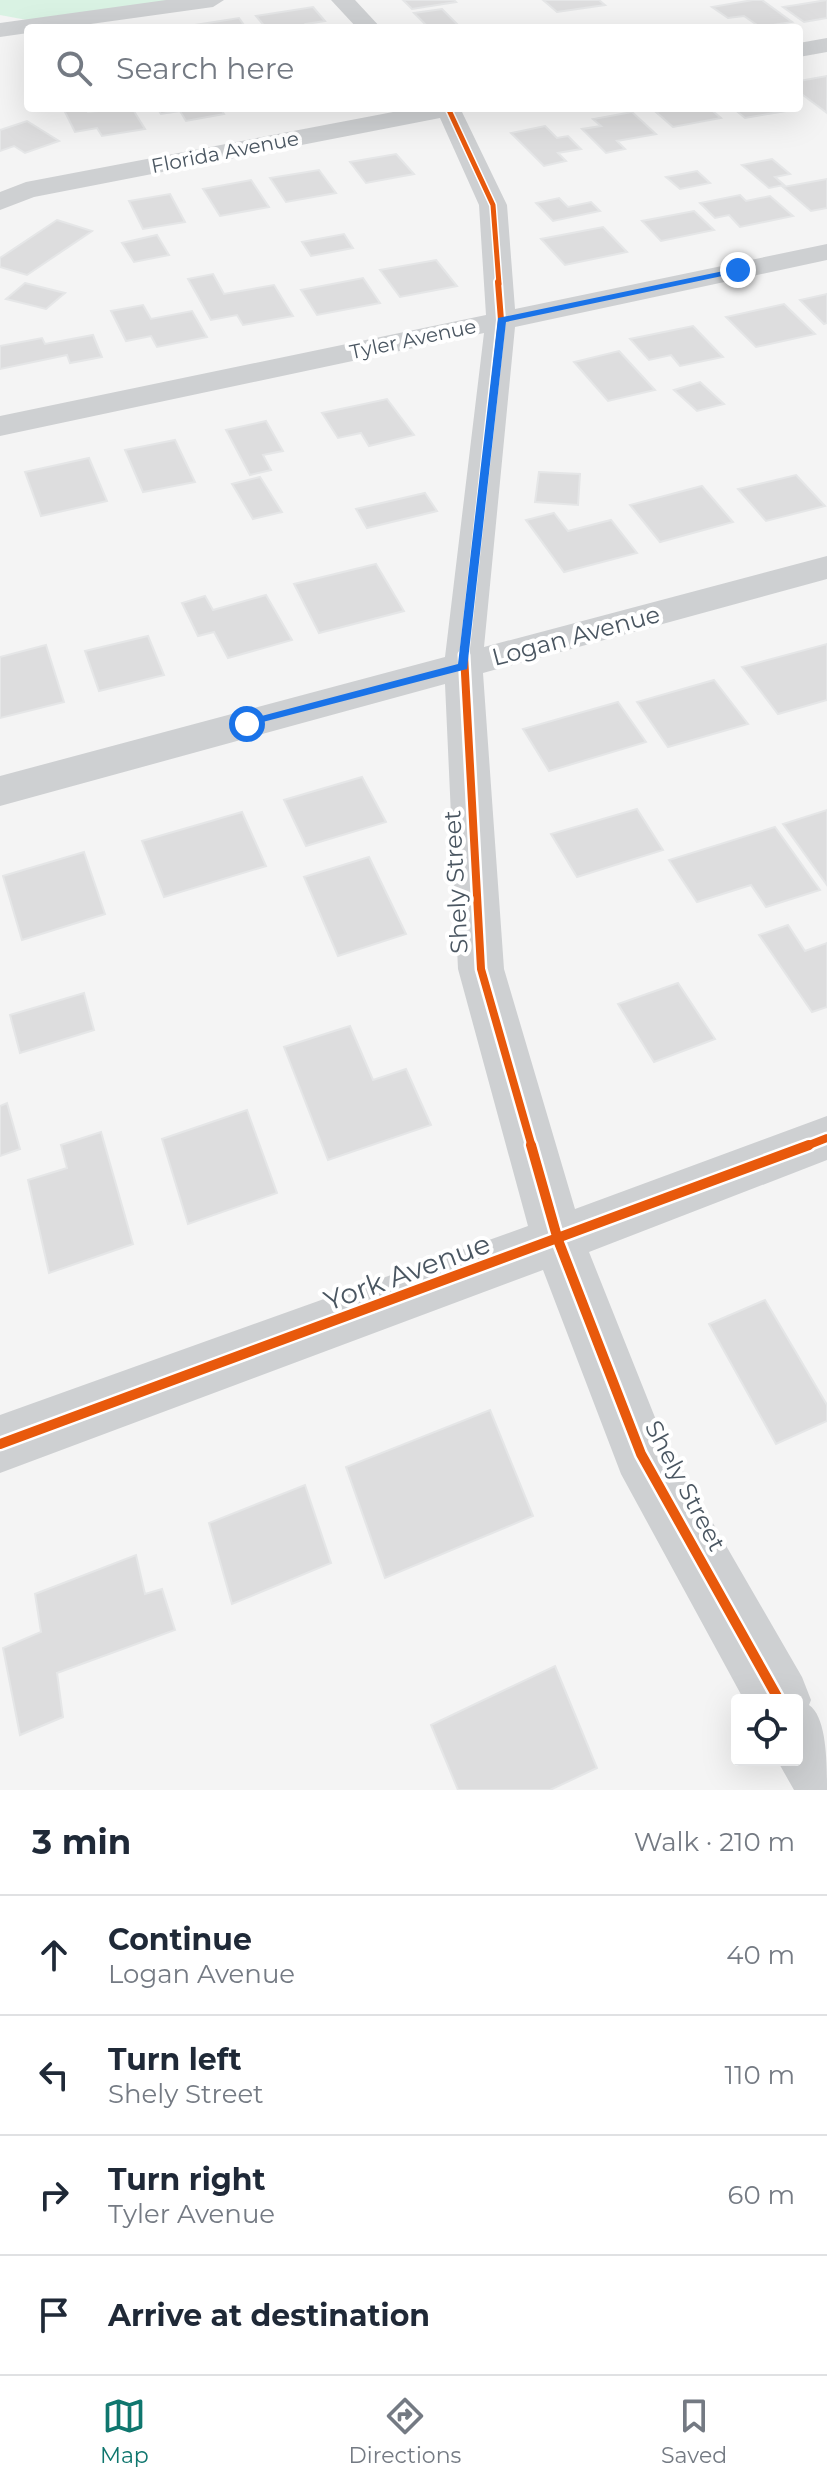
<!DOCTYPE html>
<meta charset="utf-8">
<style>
body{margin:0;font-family:Montserrat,sans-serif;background:#f2f2f3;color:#1f2937}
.controls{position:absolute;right:24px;bottom:24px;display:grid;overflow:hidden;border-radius:8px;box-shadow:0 8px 32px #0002}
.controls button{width:72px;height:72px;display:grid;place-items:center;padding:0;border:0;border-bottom:2px solid #e0e1e3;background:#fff;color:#1f2937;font:40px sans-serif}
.stop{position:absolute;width:24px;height:24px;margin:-18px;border:6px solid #1a73e8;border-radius:50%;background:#fff}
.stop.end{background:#1a73e8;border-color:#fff;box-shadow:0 2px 8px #0008}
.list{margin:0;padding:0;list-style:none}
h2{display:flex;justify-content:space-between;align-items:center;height:104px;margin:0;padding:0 32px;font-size:34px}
h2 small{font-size:26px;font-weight:400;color:#747a83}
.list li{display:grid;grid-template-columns:52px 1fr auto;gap:24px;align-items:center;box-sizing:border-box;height:120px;padding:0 32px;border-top:2px solid #e0e1e3}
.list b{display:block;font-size:30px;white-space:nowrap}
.list p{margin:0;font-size:26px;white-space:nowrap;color:#747a83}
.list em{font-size:26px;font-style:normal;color:#747a83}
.icon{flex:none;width:44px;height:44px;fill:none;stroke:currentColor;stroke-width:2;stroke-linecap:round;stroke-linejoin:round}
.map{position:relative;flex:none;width:827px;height:1790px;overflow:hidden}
.search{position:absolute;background:#fff;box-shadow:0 8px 32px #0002;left:24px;right:24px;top:24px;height:88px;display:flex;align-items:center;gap:20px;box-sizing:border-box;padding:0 28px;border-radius:8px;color:#747a83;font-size:30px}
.sheet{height:584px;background:#fff}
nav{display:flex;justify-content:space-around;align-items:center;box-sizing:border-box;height:112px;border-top:2px solid #e0e1e3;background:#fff;font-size:22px;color:#747a83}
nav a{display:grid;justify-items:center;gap:4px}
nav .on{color:#0f766e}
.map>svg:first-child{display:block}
</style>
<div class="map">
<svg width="827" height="1790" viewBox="0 0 827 1790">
<rect width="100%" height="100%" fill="#f4f4f4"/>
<path fill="#d9f2e3" d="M 0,0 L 177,0 L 27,20 L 0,15 Z"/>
<path fill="#ddddde" stroke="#e5e6e7" stroke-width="2" d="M 403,0 L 454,0 L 456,2 L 412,9 Z
M 543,0 L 599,0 L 605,5 L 557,12 Z
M 753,0 L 762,0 L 792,22 L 760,27 L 744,16 L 728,18 L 712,7 Z
M 827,0 L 827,18 L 804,22 L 783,7 Z
M 313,7 L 325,21 L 306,24 L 310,28 L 266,28 L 256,16 Z
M 442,9 L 458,25 L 429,28 L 414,13 Z
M 239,18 L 246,28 L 182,27 Z
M 827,76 L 827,113 L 799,92 L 799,81 Z
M 63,108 L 86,108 L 88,112 L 132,108 L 145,129 L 102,136 L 97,128 L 75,132 Z
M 157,108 L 220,108 L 224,114 L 186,121 L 180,111 L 161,114 Z
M 678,108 L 709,108 L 721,118 L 673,127 L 656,112 Z
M 733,108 L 783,108 L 786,111 L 745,118 Z
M 632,112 L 656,134 L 617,141 L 625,149 L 606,153 L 582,129 L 601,126 L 593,119 Z
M 27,121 L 59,141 L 25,153 L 14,146 L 0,151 L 0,130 Z
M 545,126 L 557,138 L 568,136 L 581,149 L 558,153 L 566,161 L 544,166 L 511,133 Z
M 396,154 L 414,174 L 366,183 L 350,162 Z
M 772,159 L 790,174 L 775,177 L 784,185 L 769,188 L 742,165 Z
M 319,170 L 336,193 L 286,202 L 270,178 Z
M 697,171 L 710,183 L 680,189 L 666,177 Z
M 827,179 L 827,208 L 811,211 L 783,187 Z
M 251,180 L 269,207 L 220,216 L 203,189 Z
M 170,194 L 185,222 L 143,229 L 129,201 Z
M 740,195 L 746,201 L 770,196 L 793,216 L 740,227 L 729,215 L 715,218 L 700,203 Z
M 559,198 L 568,207 L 591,202 L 600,211 L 553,221 L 536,203 Z
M 694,211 L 714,230 L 661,241 L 642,221 Z
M 57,220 L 92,231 L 27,275 L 0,267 L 0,258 Z
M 603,227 L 627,252 L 565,265 L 541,239 Z
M 344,234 L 353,248 L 311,256 L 302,242 Z
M 157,235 L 169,255 L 134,262 L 122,243 Z
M 436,260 L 457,286 L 400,297 L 380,270 Z
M 213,274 L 224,294 L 274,285 L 293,316 L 243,325 L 237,315 L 211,320 L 188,279 Z
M 363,278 L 380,303 L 317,315 L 301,290 Z
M 25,283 L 65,293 L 46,309 L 6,299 Z
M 827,294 L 827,323 L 824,324 L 800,300 Z
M 784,304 L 815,334 L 756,347 L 726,317 Z
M 143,305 L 151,319 L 192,311 L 207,337 L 157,347 L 151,336 L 126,341 L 111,311 Z
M 693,326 L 723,357 L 680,366 L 671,355 L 649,360 L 630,339 Z
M 93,335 L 102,357 L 70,363 L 67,355 L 0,369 L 0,346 L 42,338 L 45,344 Z
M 619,351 L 655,390 L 608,401 L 574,362 Z
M 700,382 L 724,404 L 697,411 L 674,390 Z
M 387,399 L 414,435 L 369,446 L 361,433 L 338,438 L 322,413 Z
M 266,421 L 283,451 L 263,455 L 271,470 L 250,475 L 226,430 Z
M 175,440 L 195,482 L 143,492 L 125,450 Z
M 89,458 L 107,501 L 41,516 L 25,472 Z
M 539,472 L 580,474 L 578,505 L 535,502 Z
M 796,475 L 825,506 L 766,521 L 738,489 Z
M 260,477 L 282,512 L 253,519 L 232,484 Z
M 702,486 L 733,522 L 660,542 L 630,505 Z
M 425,493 L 437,511 L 367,528 L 356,509 Z
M 554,513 L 568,531 L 611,520 L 637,553 L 564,572 L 526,520 Z
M 376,564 L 404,611 L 319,633 L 294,584 Z
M 266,595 L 292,640 L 228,658 L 214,632 L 198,636 L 182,603 L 205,596 L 213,610 Z
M 148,636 L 164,675 L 99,691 L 85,651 Z
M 827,644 L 827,700 L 778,714 L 742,667 Z
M 46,645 L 64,702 L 0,718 L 0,657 Z
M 714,680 L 748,724 L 668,747 L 637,702 Z
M 618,702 L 646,742 L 549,771 L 523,729 Z
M 362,777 L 386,822 L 306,846 L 284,800 Z
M 637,809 L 663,850 L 577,877 L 551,834 Z
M 827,810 L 827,885 L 783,824 Z
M 242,812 L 266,866 L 164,897 L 142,841 Z
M 775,827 L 820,890 L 766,907 L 751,885 L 697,902 L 669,860 Z
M 84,852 L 105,914 L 22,940 L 3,876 Z
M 369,857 L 406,934 L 338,956 L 304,877 Z
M 788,925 L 805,951 L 827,943 L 827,1007 L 812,1012 L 759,935 Z
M 678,983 L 715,1039 L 654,1062 L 618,1004 Z
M 84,993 L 94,1030 L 20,1053 L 10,1015 Z
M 350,1026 L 373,1080 L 406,1069 L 431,1125 L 328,1160 L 284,1047 Z
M 7,1103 L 20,1149 L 0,1156 L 0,1106 Z
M 247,1110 L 277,1193 L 188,1224 L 162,1139 Z
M 101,1132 L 133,1244 L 49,1273 L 28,1180 L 67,1168 L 61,1145 Z
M 765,1300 L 827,1405 L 827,1421 L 776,1444 L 709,1324 Z
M 490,1410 L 533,1516 L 385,1578 L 346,1467 Z
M 305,1485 L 331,1563 L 232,1604 L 209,1523 Z
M 136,1555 L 145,1594 L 162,1589 L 175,1630 L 57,1673 L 63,1717 L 20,1735 L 3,1648 L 41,1632 L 35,1594 Z
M 555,1666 L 597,1768 L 550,1790 L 458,1790 L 431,1725 Z"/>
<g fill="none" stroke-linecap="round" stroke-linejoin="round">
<path fill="#ced0d2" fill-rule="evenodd" d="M 166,0 L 224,0 L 213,7 L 62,28 L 28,28 L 28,33 L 0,37 L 0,23 Z
M 331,0 L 355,0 L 381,28 L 357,28 Z
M 827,38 L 827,52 L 799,57 L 799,43 Z
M 414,108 L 465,108 L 462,112 L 507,205 L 515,309 L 827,244 L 827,260 L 515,327 L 484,647 L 827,556 L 827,579 L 483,673 L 504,969 L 575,1209 L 827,1116 L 827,1160 L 589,1252 L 662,1435 L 802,1677 L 811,1700 L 809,1705 C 827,1717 827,1763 827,1790 L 794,1790 L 777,1760 L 797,1760 L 797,1700 L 744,1700 L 621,1474 L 543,1270 L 0,1473 L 0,1415 L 528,1226 L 458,969 L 445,684 L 0,806 L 0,776 L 445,657 L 484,333 L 0,436 L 0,416 L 486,315 L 479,205 L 440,118 L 34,197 L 0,210 L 0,192 L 26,182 Z"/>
<g stroke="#fff" stroke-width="8">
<path id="cycleway-far3" d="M 448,108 L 493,205 L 499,284"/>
</g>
<g stroke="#fff" stroke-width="10">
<path id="cycleway-far2" d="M 464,657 L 501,320 L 498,282"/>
</g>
<g stroke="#fff" stroke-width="13">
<path id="cycleway-far1" d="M 464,655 L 481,969 L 532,1147
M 804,1147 L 827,1138"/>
</g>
<g stroke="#fff" stroke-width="15">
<path id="cycleway" d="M 531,1145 L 558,1240 L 641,1454 L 779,1700
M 0,1444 L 809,1145"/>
</g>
<use href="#cycleway-far3" stroke="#e8590c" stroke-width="5"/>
<use href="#cycleway-far2" stroke="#e8590c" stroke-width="6"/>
<use href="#cycleway-far1" stroke="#e8590c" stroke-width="8"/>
<use href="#cycleway" stroke="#e8590c" stroke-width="10"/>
</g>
<path fill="#1a73e8" d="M 738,268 L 741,272 L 506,322 L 467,669 L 243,727 L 243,721 L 458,664 L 498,318 Z"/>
<g text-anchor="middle" stroke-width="8" stroke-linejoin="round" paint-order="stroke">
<g font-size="20" fill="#4a5661" stroke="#fff">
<text transform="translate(225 152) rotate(-11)" y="7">Florida Avenue</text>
<text transform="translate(413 339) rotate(-12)" y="7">Tyler Avenue</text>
</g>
<g font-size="24" fill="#4a5661" stroke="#fff">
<text transform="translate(576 636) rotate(-15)" y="8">Logan Avenue</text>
<text transform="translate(456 882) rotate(-93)" y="8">Shely Street</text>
<text transform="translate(685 1486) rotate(62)" y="8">Shely Street</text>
</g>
<g font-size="28" fill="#4a5661" stroke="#fff">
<text transform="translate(407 1272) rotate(-20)" y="10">York Avenue</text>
</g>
</g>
</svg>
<div class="controls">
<button><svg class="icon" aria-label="locate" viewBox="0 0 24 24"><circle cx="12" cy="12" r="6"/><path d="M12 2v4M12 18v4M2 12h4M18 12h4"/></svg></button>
</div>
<div class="stop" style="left:247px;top:724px"></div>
<div class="stop end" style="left:738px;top:270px"></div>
<div class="search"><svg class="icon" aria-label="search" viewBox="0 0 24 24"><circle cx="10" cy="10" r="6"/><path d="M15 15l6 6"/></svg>Search here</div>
</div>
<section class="sheet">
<h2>3 min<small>Walk · 210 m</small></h2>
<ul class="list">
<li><svg class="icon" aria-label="ahead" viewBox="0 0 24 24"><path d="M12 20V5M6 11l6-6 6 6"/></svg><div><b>Continue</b><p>Logan Avenue</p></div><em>40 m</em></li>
<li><svg class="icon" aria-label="left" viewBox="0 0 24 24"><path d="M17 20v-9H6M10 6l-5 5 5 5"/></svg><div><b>Turn left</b><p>Shely Street</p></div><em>110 m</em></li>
<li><svg class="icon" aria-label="right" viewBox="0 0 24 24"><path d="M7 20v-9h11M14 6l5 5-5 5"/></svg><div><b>Turn right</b><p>Tyler Avenue</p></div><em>60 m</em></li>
<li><svg class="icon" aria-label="arrive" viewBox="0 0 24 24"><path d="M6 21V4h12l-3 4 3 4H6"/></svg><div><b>Arrive at destination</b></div></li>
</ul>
</section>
<nav>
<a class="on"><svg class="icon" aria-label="map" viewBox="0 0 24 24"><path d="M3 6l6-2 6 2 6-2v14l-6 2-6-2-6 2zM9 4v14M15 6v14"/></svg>Map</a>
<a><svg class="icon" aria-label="directions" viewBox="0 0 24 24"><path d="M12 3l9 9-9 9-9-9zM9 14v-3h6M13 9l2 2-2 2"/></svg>Directions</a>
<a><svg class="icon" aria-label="saved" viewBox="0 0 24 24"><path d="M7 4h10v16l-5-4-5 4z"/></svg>Saved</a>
</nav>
